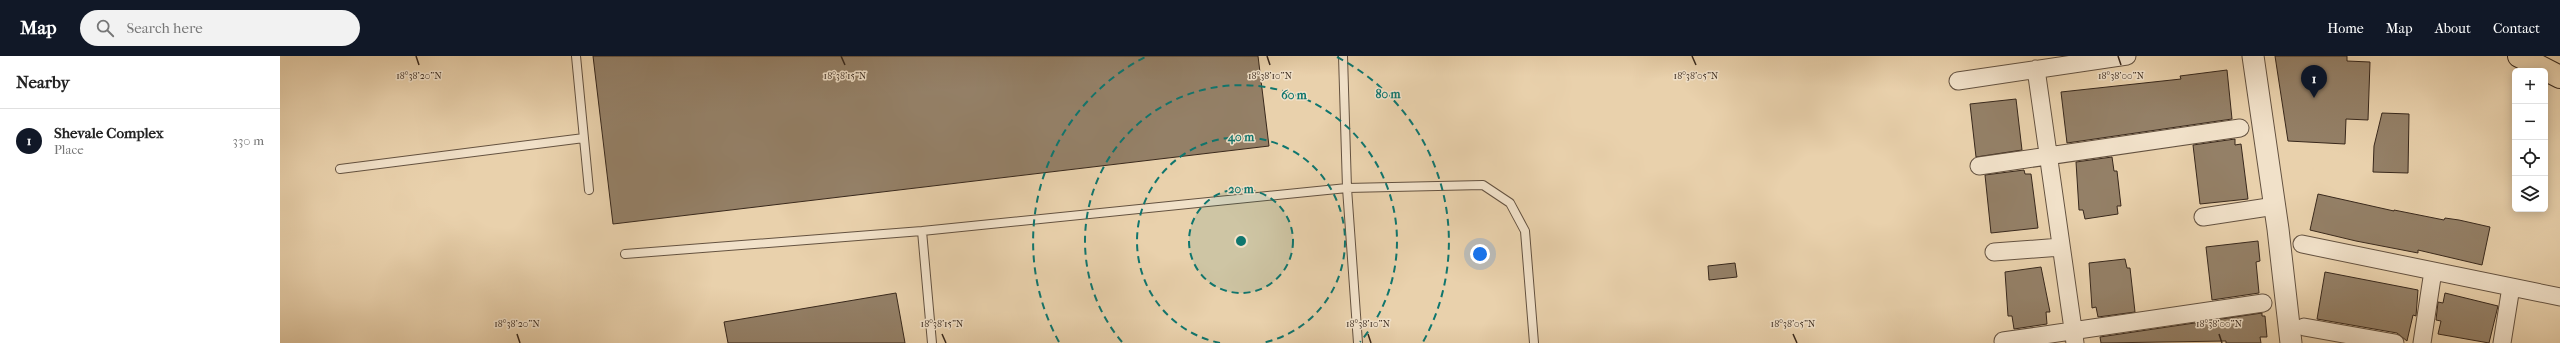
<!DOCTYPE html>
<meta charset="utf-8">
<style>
body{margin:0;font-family:"IM FELL French Canon",serif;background:#f2f2f2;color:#222}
.controls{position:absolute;right:12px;top:12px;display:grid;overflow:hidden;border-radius:6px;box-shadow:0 2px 10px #0003}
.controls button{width:36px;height:36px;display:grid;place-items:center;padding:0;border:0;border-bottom:1px solid #e0e0e0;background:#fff;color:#222;font:20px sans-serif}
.you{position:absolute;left:1200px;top:198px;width:14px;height:14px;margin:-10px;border:3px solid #fff;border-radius:50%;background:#1a73e8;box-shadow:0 0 0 6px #1a73e833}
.badge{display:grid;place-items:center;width:26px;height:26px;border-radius:50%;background:#111827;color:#fff;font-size:13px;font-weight:700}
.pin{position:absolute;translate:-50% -33px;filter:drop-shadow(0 1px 2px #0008)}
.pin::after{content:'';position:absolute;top:21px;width:14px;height:12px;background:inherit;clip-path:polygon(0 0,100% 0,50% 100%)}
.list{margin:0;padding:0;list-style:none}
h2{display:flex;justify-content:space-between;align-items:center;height:52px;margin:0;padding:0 16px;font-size:17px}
h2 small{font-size:13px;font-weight:400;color:#767676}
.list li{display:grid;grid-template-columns:26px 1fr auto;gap:12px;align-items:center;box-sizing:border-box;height:64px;padding:0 16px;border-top:1px solid #e0e0e0}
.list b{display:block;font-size:15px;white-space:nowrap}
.list p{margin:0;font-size:13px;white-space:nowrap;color:#767676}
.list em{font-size:13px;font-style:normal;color:#767676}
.icon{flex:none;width:22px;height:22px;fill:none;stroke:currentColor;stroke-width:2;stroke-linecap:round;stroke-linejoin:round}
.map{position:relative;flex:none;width:2280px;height:287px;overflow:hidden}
header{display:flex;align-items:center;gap:24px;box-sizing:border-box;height:56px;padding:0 20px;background:#111827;color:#fff}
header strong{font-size:19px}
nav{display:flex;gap:22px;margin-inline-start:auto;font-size:14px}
.search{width:280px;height:36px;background:#f2f2f2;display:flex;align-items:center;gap:10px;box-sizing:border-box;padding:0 14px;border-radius:22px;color:#767676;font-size:15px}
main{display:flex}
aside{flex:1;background:#fff}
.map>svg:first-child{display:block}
</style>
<header>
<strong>Map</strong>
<div class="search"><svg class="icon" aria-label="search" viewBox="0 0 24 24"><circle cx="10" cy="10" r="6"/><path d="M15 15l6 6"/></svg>Search here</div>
<nav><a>Home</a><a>Map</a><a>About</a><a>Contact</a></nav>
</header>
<main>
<aside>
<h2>Nearby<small></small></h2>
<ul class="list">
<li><span class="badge">1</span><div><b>Shevale Complex</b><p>Place</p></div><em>330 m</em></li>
</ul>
</aside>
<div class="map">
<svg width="2280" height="287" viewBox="0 0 2280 287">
<rect width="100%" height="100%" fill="#e9d1ac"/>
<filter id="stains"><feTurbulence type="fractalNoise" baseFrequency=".005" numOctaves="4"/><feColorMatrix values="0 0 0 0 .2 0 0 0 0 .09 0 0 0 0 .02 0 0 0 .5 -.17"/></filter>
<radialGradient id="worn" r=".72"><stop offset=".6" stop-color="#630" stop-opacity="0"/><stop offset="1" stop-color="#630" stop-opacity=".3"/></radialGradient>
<path fill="#948067" stroke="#38281c" d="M 313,0 L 978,0 L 989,90 L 333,168 Z
M 1995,0 L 2067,0 L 2067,5 L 2090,6 L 2088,64 L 2066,63 L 2065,88 L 2008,85 Z
M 1947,14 L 1952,63 L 1787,87 L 1781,36 L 1901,23 L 1900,20 Z
M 1736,43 L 1742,94 L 1696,101 L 1690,48 Z
M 2102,57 L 2129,58 L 2128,117 L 2093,116 L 2094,90 Z
M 1955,83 L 1955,89 L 1961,88 L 1968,143 L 1920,148 L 1913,89 Z
M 1832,101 L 1834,115 L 1837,115 L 1841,150 L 1837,150 L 1838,158 L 1805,163 L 1803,154 L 1799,154 L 1796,106 Z
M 1744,114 L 1745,118 L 1751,118 L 1758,172 L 1711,177 L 1705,119 Z
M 2038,138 L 2114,155 L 2114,154 L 2164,164 L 2165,162 L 2179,164 L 2210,171 L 2202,209 L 2138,194 L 2138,197 L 2076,185 L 2030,174 Z
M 1978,185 L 1980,205 L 1976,206 L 1979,237 L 1932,244 L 1926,191 Z
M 1845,203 L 1847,212 L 1850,212 L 1855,256 L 1818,261 L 1816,251 L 1812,252 L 1809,207 Z
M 1455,207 L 1457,221 L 1429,224 L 1428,210 Z
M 1761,211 L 1770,256 L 1766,256 L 1767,268 L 1734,273 L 1732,260 L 1728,260 L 1725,216 Z
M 2045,216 L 2138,234 L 2136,260 L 2133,259 L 2127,285 L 2117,277 L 2037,263 Z
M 616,237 L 625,287 L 448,287 L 444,266 Z
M 2165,237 L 2218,250 L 2209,287 L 2158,278 L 2161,265 L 2156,264 L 2158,246 L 2163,247 Z
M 1982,257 L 1982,260 L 1985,260 L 1987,281 L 1980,281 L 1981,287 L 1946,287 L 1946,285 L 1821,287 L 1820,281 Z"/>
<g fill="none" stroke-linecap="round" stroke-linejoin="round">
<g stroke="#645240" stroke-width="10">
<path id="service" d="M 296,0 L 309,134
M 1063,0 L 1067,132 L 1078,287
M 60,113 L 304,82
M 642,175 L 652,287
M 345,198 L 642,175 L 1067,132 L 1203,129 L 1230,147 L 1245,175 L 1254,287"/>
</g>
<g stroke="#645240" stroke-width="19">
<path id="minor" d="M 1756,13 L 1795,287
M 1678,25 L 1847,0
M 1699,110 L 1960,72
M 1923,161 L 1995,150
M 2022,188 L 2280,241
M 1714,196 L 1781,191
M 2024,271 L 2115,287
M 1723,285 L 1983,247
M 2142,287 L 2153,215
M 2222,287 L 2231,231"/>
</g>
<g stroke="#645240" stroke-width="23">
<path id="tertiary" d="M 1973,0 L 1998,173 L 2011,287"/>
</g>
<g stroke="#38281c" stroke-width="24">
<path id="primary" d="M 2239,0 L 2280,21"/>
</g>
<use href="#service" stroke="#f1e1c9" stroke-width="8"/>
<use href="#minor" stroke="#f1e1c9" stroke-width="17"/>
<use href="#tertiary" stroke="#f1e1c9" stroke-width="21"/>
<use href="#primary" stroke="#e9d1ac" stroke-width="22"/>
</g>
<path fill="none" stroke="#38281c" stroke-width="1.5" d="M 136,0 L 139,9M 561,0 L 565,9M 987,0 L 990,9M 1412,0 L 1416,9M 1838,0 L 1841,9M 237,278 L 240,287M 662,278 L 666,287M 1088,278 L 1091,287M 1513,278 L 1517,287M 1939,278 L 1942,287"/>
<circle cx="961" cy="185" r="52" fill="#0f766e" fill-opacity=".12"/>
<g fill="none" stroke="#0f766e" stroke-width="2" stroke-dasharray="7 5">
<circle cx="961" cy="185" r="52"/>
<path d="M940 287A104 104 0 1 1 982 287"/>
<path d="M842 286A156 156 0 1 1 1080 286"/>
<path d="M779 286A208 208 0 0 1 865 1M1057 1A208 208 0 0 1 1143 286"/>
</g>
<g font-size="10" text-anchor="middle" fill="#38281c" stroke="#f1e1c9" stroke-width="3" stroke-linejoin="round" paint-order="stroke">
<text x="1416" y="23">18°38'05"N</text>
<text x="1841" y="23">18°38'00"N</text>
<text x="139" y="23">18°38'20"N</text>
<text x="565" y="23">18°38'15"N</text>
<text x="990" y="23">18°38'10"N</text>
<text x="237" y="271">18°38'20"N</text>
<text x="662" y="271">18°38'15"N</text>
<text x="1088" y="271">18°38'10"N</text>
<text x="1513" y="271">18°38'05"N</text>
<text x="1939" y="271">18°38'00"N</text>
</g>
<circle cx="961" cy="185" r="6" fill="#0f766e" stroke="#f1e1c9" stroke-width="2"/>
<g font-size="12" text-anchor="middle" font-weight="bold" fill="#0f766e" stroke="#f1e1c9" stroke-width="3" stroke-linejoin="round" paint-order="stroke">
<text x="1108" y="42">80 m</text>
<text x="1014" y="43">60 m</text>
<text x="961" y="85">40 m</text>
<text x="961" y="137">20 m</text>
</g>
<rect width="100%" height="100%" filter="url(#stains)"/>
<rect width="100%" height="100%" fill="url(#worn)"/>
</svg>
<div class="controls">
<button>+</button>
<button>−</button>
<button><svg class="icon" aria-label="locate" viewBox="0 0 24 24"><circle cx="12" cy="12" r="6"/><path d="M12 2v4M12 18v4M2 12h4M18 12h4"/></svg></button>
<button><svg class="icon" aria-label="layers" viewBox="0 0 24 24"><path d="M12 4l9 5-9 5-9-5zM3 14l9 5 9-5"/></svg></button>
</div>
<div class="you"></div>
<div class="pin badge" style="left:2034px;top:42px">1</div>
</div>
</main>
